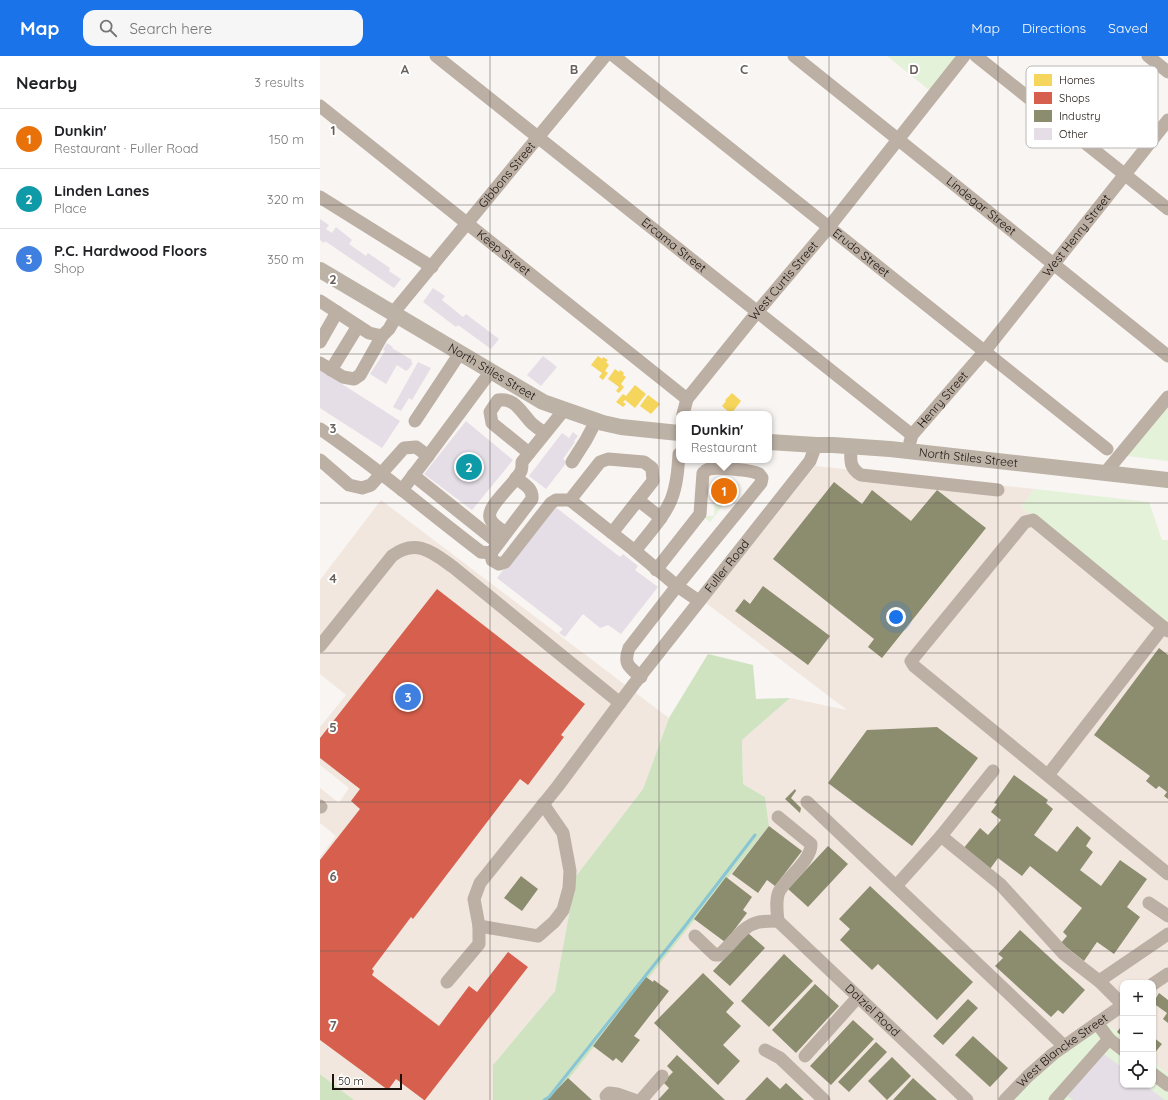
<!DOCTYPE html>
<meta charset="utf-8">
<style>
body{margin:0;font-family:Quicksand,sans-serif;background:#f6f6f6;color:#202124}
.controls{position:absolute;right:12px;bottom:12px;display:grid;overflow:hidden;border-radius:8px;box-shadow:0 1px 3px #0004}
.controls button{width:36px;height:36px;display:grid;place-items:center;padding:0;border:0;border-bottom:1px solid #e0e0e0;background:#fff;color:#202124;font:20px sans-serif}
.scale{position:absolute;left:12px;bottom:10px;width:70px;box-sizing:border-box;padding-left:4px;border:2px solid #19120d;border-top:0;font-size:11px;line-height:14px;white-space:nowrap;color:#19120d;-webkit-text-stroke:3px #fff;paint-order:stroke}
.you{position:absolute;left:576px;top:561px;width:14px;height:14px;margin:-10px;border:3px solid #fff;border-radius:50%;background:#1a73e8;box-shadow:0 0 0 6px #1a73e833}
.badge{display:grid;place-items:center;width:26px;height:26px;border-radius:50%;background:#1a73e8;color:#fff;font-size:13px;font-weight:700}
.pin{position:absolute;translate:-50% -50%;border:2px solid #fff;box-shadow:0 1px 4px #0006}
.popup{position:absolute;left:356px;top:355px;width:96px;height:52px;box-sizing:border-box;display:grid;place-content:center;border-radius:8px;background:#fff;filter:drop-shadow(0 1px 3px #0005);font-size:13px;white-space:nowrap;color:#757577}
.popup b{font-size:15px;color:#202124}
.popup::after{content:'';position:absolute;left:50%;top:100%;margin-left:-8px;border:8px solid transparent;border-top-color:#fff}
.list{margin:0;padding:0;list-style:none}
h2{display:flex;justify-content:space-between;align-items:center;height:52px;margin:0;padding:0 16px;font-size:17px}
h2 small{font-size:13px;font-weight:400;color:#757577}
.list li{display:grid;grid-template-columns:26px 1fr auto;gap:12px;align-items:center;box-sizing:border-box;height:60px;padding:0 16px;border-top:1px solid #e0e0e0}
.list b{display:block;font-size:15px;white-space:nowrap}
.list p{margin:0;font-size:13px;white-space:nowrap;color:#757577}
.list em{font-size:13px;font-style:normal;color:#757577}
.icon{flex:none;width:22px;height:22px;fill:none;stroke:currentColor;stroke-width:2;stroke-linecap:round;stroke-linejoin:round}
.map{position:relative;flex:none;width:848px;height:1044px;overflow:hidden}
header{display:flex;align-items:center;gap:24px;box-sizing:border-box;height:56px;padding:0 20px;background:#1a73e8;color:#fff}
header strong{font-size:19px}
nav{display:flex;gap:22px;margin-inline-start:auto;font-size:14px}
.search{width:280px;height:36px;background:#f6f6f6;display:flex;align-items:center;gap:10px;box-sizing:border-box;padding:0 14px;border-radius:12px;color:#757577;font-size:15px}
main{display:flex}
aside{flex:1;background:#fff}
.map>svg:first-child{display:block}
</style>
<header>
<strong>Map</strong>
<div class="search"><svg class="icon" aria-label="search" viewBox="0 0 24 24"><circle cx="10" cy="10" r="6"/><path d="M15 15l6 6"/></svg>Search here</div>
<nav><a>Map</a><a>Directions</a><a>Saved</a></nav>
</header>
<main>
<aside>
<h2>Nearby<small>3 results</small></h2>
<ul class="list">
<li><span class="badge" style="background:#e8710a">1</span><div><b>Dunkin'</b><p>Restaurant · Fuller Road</p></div><em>150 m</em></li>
<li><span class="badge" style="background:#0f9aa8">2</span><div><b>Linden Lanes</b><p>Place</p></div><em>320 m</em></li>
<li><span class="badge" style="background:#3f7fe0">3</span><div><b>P.C. Hardwood Floors</b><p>Shop</p></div><em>350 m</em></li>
</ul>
</aside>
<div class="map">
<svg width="848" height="1044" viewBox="0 0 848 1044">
<rect width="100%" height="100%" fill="#f8f5f2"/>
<path fill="#f1e7df" d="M 495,410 L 715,433 L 701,451 L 848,569 L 848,1018 L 833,1006 L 833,927 L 803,927 L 803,981 L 785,966 L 684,1044 L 232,1044 L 449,770 L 445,741 L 423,728 L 422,684 L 470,642 L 527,654 L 386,547 Z
M 61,444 L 349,662 L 323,733 L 256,820 L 235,935 L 173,1009 L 173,1044 L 34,1044 L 0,1018 L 0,801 L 16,780 L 0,767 L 0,732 L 19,747 L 29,732 L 0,709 L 0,671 L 26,639 L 0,618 L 0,524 Z"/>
<path fill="#e4f2da" d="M 567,0 L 646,0 L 614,38 Z
M 848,348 L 848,405 L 807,400 Z
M 396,426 L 420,428 L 390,466 L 385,462 L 385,460 L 394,460 Z
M 715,433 L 829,446 L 842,484 L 848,484 L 848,569 L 701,451 Z
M 785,966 L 803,981 L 803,1029 L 833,1029 L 833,1006 L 848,1018 L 848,1044 L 684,1044 L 689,1039 Z"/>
<path fill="#cfe3c1" d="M 388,598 L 433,609 L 436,643 L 470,642 L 422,684 L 423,728 L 445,741 L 449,770 L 232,1044 L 173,1044 L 173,1009 L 235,935 L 256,820 L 323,733 L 349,662 Z
M 0,1018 L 34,1044 L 0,1044 Z"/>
<path fill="#f6d55c" d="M 278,300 L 282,303 L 283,301 L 288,304 L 286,306 L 289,309 L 285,315 L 288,317 L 283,324 L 279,321 L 282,317 L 271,309 Z
M 295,313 L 299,316 L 300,314 L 304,317 L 303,319 L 306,321 L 301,328 L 304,331 L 299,337 L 296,335 L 299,331 L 288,323 Z
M 315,329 L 326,338 L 315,352 L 305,344 L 303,346 L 306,348 L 303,351 L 296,346 L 303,338 L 306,340 Z
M 412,337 L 421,345 L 411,358 L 402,350 L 406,345 L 405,344 Z
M 328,339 L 340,348 L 331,358 L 320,350 Z"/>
<path fill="#d6604d" d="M 117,533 L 265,648 L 241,679 L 244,681 L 208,729 L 200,723 L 93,863 L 91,861 L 52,913 L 54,915 L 52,919 L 119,970 L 149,930 L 157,936 L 188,896 L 208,911 L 105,1044 L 104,1044 L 76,1023 L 68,1034 L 0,984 L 0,804 L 40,753 L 31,745 L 40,733 L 0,702 L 0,682 Z"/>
<path fill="#8c8c6e" d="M 514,426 L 542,448 L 552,434 L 591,465 L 617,434 L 666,472 L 562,602 L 548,591 L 554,583 L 453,503 Z
M 443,530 L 510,580 L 488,609 L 415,555 L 424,543 L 430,548 Z
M 839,592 L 848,599 L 848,743 L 844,740 L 847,736 L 839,730 L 836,733 L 826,725 L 830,720 L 774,679 Z
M 617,671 L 658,702 L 592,790 L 508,727 L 547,674 Z
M 694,719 L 728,744 L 726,747 L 733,753 L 714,779 L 737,796 L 757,770 L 771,782 L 766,790 L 773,796 L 760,814 L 781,830 L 800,804 L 827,823 L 807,851 L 820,861 L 794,898 L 777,886 L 764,905 L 741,887 L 747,880 L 743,876 L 762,852 L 710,810 L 702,820 L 678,802 L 670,813 L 643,793 L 660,772 L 668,779 L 681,764 L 671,756 L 677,748 L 674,747 Z
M 475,733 L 476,735 L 471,742 L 481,752 L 480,757 L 465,743 Z
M 449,770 L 482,795 L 455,830 L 447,824 L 438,837 L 412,818 Z
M 508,790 L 528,808 L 488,851 L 468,833 Z
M 201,820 L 218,833 L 202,855 L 184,842 Z
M 406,821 L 432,841 L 423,854 L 427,857 L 405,886 L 374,863 Z
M 550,830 L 653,926 L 617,964 L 558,908 L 552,914 L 520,884 L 530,873 L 519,863 Z
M 700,874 L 765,934 L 743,958 L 738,954 L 731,961 L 675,910 L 683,902 L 678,898 Z
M 428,877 L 445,892 L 410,930 L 393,915 Z
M 464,898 L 493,925 L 449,971 L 421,945 Z
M 383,917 L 414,947 L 406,956 L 421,970 L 403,989 L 420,1005 L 398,1029 L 334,967 Z
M 326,921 L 333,926 L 334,924 L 349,935 L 314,980 L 320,984 L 302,1007 L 296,1002 L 293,1005 L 273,990 Z
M 495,928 L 519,950 L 476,997 L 452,974 Z
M 839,937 L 848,944 L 848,967 L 843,963 L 847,957 L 833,947 Z
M 648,943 L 658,952 L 623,989 L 613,980 Z
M 533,964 L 554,983 L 511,1029 L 490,1010 Z
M 803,968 L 803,981 L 797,976 Z
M 653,980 L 688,1012 L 670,1031 L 635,999 Z
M 833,981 L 842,988 L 833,999 Z
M 556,986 L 567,996 L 529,1036 L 518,1026 Z
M 357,999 L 405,1044 L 338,1044 L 349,1032 L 343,1026 L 353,1016 L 347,1010 Z
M 572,1001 L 591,1020 L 567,1044 L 548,1025 Z
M 447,1021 L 460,1033 L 466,1027 L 484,1044 L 425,1044 Z
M 248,1022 L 272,1044 L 227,1044 Z
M 593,1022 L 617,1044 L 573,1044 Z"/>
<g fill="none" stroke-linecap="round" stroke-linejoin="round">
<path stroke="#88c6d5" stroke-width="3" d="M 224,1044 L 229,1041 L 365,870 L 435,779"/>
</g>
<path fill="#e5dee6" d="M 0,163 L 9,169 L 6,173 L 12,177 L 16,171 L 32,184 L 29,188 L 46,200 L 48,197 L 70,212 L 69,215 L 81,223 L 74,232 L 5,185 L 4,187 L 0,184 Z
M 113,232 L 125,240 L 122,244 L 143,261 L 146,258 L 179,283 L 171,293 L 138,269 L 136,271 L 103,246 Z
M 67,287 L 73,291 L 72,292 L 92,304 L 91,306 L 93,307 L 88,314 L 87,314 L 86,315 L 77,309 L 66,328 L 50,318 L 65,295 L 63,294 Z
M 223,300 L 237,311 L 221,330 L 207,319 Z
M 98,306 L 111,312 L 92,344 L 89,342 L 81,355 L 73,351 Z
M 0,314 L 80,365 L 62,392 L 0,352 Z
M 146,365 L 193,404 L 152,454 L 104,418 Z
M 253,376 L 258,380 L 254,385 L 255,386 L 243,403 L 247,406 L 226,433 L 209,420 L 242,377 L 249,382 Z
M 234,450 L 300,501 L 303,498 L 318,510 L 315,514 L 338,531 L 301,578 L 288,569 L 280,572 L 263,558 L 245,581 L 239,577 L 243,573 L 177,522 Z
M 781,996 L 803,1012 L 803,1029 L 825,1029 L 845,1044 L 753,1044 L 748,1040 Z"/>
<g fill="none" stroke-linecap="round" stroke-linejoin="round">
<g stroke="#bcafa4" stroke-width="13">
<path id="s1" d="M 116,0 L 592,379"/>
<path id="s2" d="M 294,0 L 787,393"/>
<path id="s3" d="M 474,0 L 848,300"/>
<path d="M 656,0 L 848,153"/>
<path d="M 828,0 L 848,16"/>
<path id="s4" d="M 0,50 L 367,343"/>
<path d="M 0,141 L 112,211"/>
<path d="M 0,245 L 49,277 L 62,280 L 69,273 L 77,259"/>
<path id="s5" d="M 73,257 L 285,0"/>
<path d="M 0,286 L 17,256"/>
<path d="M 0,307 L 23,321 L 34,323 L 40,319 L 62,280"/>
<path d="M 11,314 L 38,270"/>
<path id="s6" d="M 363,358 L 367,343 L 438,255 L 509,171 L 644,0"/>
<path d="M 95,365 L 140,297"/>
<path d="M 0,373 C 56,411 107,455 161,496 L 171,497 L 212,443 C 213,432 204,428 196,422"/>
<path id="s7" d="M 590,386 L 592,379 L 664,296 L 848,64"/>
<path d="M 531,390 C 531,403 528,411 541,419 L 678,434"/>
<path d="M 209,397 L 172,367 L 170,356 L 178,344 C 194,342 199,353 208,363 C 212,369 219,373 225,377"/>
<path d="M 0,404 L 29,429 L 42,432 L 51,429 L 84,392 L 96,391 L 108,400 L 171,315"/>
<path d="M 252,406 L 266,384 L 276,365"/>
<path d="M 785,417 L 848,341"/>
<path d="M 93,419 L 178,487"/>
<path d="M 82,434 L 108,400"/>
<path d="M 250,444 L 292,477"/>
<path d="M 318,444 L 341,462"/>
<path d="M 186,477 C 181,473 172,469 170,462 C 166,450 196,427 201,415 C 202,413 202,409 202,406 L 244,354"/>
<path d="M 315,495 L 357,530 L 379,545"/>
<path d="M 171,497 L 172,504 L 179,508 L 185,506 L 231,447 L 236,444 L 250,444 L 280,406 L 288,403 L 324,406 L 332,412 L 333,425 L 292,477 L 315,495 C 327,479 343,463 351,444 C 357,429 358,413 359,398"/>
<path d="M 848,575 L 713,464 L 705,466 L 591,605 L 594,610 L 848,818"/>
<path d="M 0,590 L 72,500 C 96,482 112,496 133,511 L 300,647"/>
<path d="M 321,621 C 309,611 303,608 309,592 L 357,530 L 441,427 L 442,422 L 439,418 C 433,414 396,411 389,413 C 386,414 385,415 383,417 L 380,458 L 336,514"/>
<path d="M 728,719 L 843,571"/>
<path d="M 487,746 L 744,990"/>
<path d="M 0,750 L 1,751"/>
<path d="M 458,761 L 491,788 C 492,803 468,821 460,834 C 455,842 457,855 458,865"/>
<path d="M 621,780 L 673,715"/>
<path d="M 576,830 L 621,780 L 680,828 L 744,898 L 779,925 L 803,949"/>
<path d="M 829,847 L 848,860"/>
<path id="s8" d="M 458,865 L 647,1044"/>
<path d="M 159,870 L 218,880 L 234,866 L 243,854 L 249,832 L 250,815 L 243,777 L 223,748"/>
<path d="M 375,880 L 395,899 L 399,899 C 413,888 421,870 439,866 C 445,865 452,865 458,865"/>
<path d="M 779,925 L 848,878"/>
<path id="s9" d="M 127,926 L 159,888 L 159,870 L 154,843 L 160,827 L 238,730 L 314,628 L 490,405 L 496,389"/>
<path d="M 833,928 L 848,918"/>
<path d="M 777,967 L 789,983 L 803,994"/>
<path d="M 445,994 L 460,1002 L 504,1044"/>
<path d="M 485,1000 L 538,941"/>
<path d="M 833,1018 L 848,1029"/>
<path d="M 289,1044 L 286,1040 L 289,1037 L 297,1038 L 314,1044"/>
<path d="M 321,1044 L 342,1020"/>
<path id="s10" d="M 685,1044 L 708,1020 L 733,998 L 803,949"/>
<path d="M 735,1044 L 789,983"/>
</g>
<g stroke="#bcb2a6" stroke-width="16">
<path id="s11" d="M 0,214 L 223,346 L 283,367 L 301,371 L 359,377"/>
<path id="s12" d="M 449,386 L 496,389 L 513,389 L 570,393 L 848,424"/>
</g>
</g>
<path fill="none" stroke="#67615d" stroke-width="1" stroke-opacity="0.55" d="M 170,0 L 170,1044M 339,0 L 339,1044M 509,0 L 509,1044M 678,0 L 678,1044M 0,149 L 848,149M 0,298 L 848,298M 0,447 L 848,447M 0,597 L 848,597M 0,746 L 848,746M 0,895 L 848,895"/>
<g text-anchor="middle" stroke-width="4" stroke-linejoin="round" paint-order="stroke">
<g font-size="12" fill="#19120d" stroke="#fff">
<text dy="4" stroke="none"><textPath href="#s5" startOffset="179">Gibbons Street</textPath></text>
<text dy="4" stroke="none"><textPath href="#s3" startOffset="240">Lindegar Street</textPath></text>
<text dy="4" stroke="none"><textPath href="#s7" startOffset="266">West Henry Street</textPath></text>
<text dy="4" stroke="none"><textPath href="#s1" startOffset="304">Ercama Street</textPath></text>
<text dy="4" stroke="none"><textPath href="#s4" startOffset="235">Keep Street</textPath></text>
<text dy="4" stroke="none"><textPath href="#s2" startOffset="316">Erudo Street</textPath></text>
<text dy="4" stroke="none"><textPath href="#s6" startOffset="168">West Curtis Street</textPath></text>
<text dy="4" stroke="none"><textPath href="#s11" startOffset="200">North Stiles Street</textPath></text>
<text dy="4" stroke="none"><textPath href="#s7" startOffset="54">Henry Street</textPath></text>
<text dy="4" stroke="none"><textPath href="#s12" startOffset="200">North Stiles Street</textPath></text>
<text dy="4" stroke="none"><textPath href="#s9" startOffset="514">Fuller Road</textPath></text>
<text dy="4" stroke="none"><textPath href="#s8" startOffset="130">Dalziel Road</textPath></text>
<text dy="4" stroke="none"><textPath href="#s10" startOffset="76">West Blancke Street</textPath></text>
</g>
</g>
<rect x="706" y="10" width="132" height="82" rx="6" fill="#fff" stroke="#bab8b6" stroke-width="1"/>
<rect x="714" y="18" width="18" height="12" fill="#f6d55c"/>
<rect x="714" y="36" width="18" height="12" fill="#d6604d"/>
<rect x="714" y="54" width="18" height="12" fill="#8c8c6e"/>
<rect x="714" y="72" width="18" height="12" fill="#e5dee6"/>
<g font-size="11" fill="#19120d">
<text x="739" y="28">Homes</text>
<text x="739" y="46">Shops</text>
<text x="739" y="64">Industry</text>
<text x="739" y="82">Other</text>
</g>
<g font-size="13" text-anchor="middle" font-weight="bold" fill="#67615d" stroke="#fff" stroke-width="4" stroke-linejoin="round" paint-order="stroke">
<text x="85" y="18">A</text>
<text x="254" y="18">B</text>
<text x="424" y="18">C</text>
<text x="594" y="18">D</text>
<text x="13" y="79">1</text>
<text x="13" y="228">2</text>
<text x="13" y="377">3</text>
<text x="13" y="527">4</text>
<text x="13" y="676">5</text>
<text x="13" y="825">6</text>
<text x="13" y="974">7</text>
</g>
</svg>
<div class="controls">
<button>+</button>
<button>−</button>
<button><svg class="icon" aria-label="locate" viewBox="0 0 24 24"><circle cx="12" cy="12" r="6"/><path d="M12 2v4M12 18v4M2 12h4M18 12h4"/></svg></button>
</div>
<div class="scale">50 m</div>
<div class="you"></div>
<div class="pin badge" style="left:404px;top:435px;background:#e8710a">1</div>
<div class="popup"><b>Dunkin'</b>Restaurant</div>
<div class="pin badge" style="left:149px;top:411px;background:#0f9aa8">2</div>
<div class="pin badge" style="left:88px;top:641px;background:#3f7fe0">3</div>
</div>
</main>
